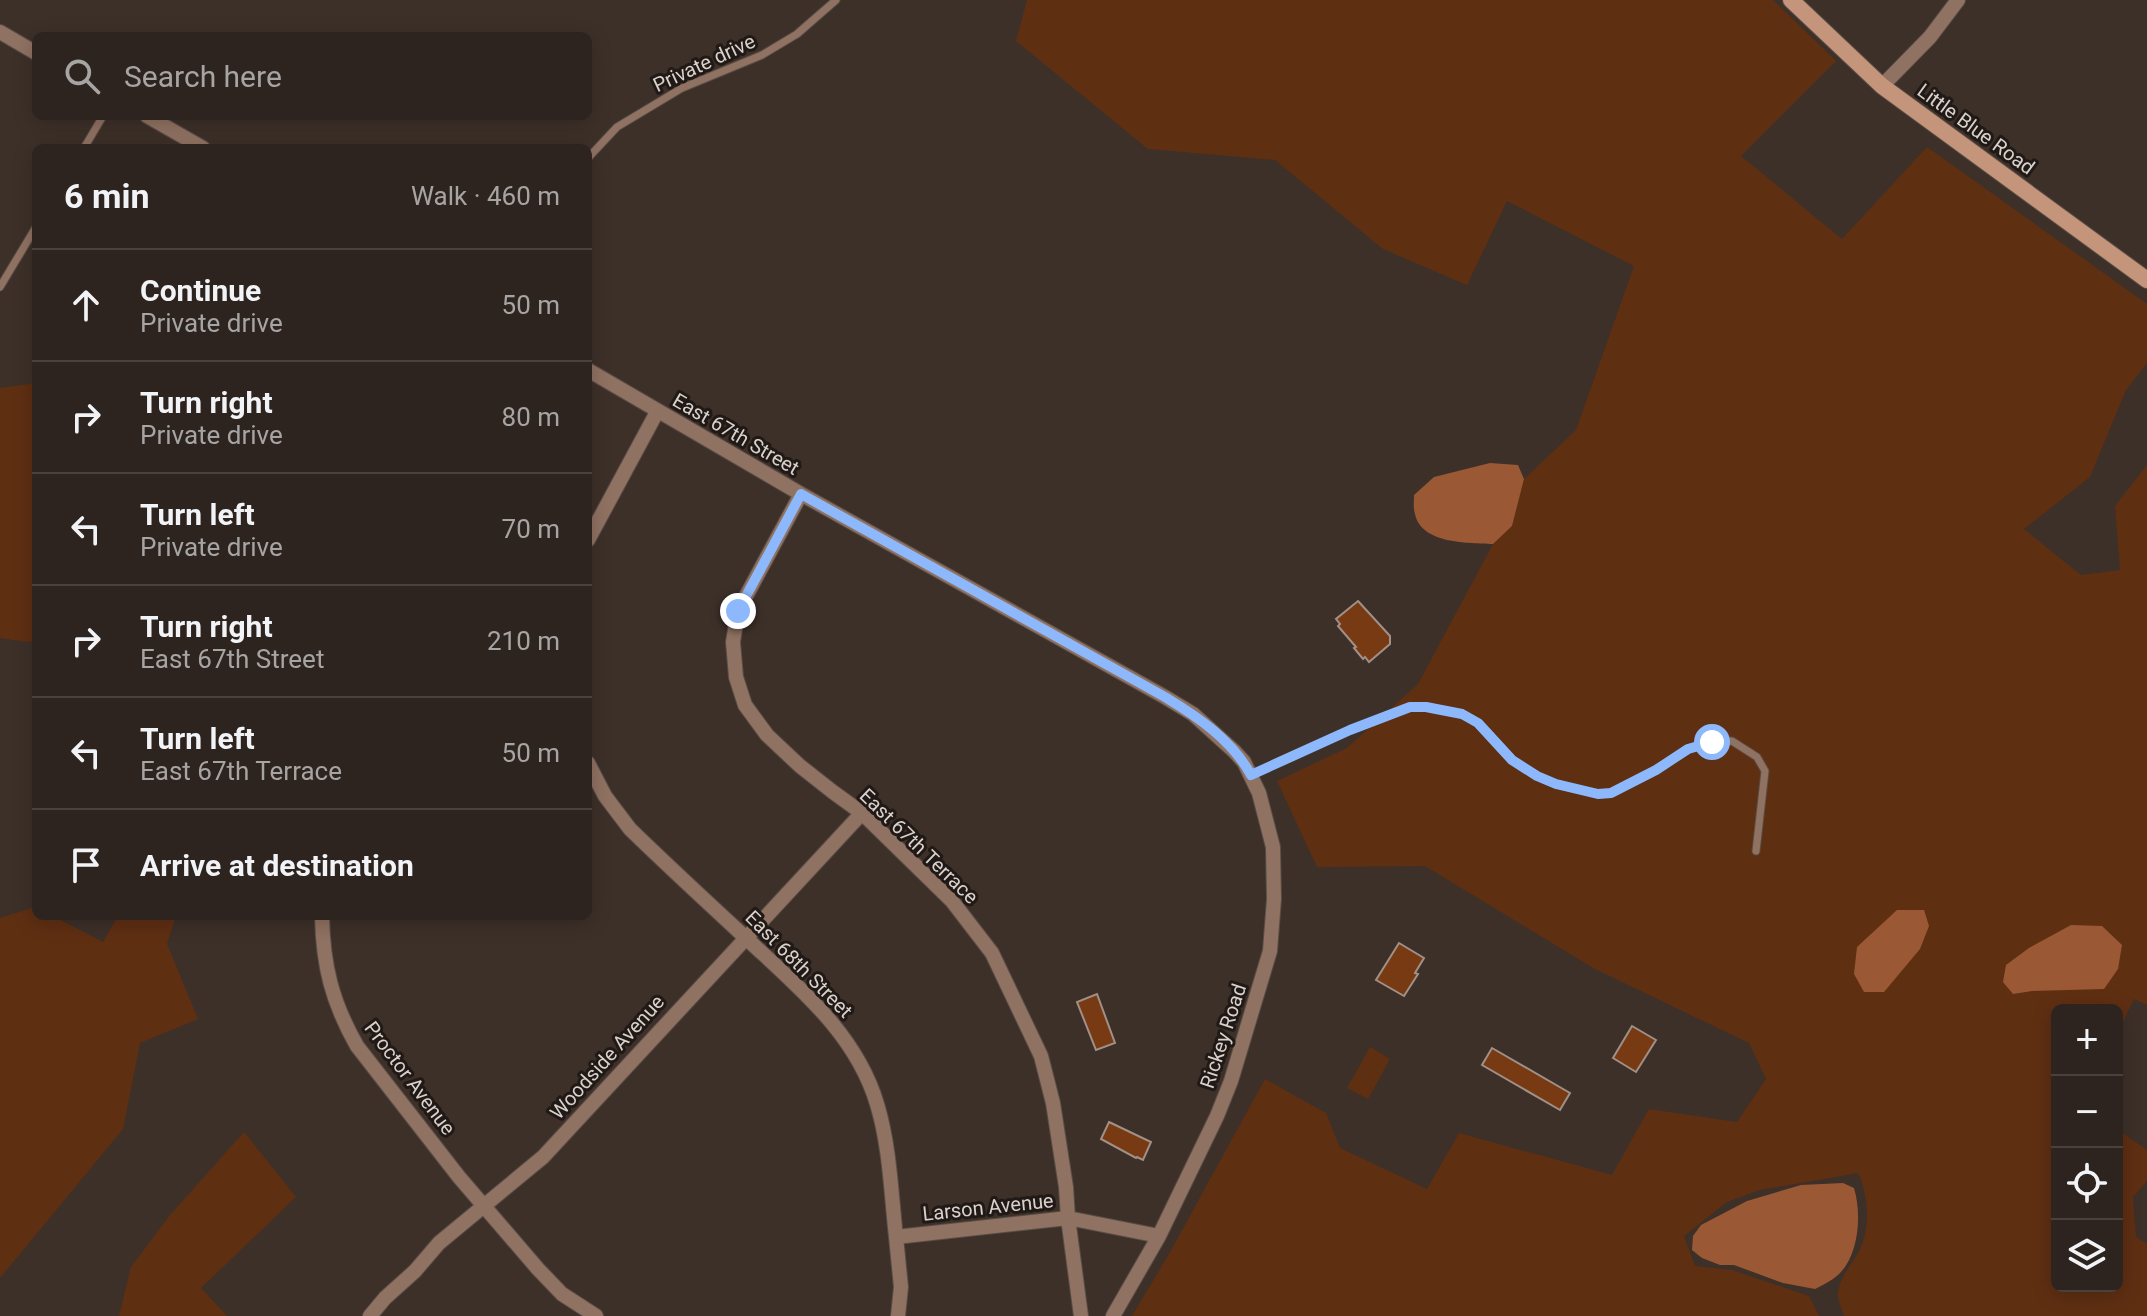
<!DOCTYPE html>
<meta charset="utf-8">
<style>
body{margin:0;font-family:Roboto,sans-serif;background:#3a302c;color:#f1f3f6}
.controls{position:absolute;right:24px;bottom:24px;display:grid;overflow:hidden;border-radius:12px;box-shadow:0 4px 20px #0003}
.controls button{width:72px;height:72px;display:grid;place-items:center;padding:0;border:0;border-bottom:2px solid #49413d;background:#2e241f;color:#f1f3f6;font:40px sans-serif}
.stop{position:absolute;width:24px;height:24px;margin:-18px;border:6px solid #8db9fc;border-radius:50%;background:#fff}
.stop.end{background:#8db9fc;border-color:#fff;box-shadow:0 2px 8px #0008}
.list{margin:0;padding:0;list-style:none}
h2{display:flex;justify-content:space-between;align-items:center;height:104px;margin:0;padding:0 32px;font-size:34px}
h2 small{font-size:26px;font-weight:400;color:#a7a4a4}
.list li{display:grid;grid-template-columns:52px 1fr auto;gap:24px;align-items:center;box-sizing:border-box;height:112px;padding:0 32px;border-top:2px solid #49413d}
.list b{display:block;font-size:30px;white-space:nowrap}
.list p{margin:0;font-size:26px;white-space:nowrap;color:#a7a4a4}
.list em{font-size:26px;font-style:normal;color:#a7a4a4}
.icon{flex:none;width:44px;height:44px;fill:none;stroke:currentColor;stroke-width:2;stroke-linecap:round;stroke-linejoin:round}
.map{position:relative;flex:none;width:2147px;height:1316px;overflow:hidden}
.search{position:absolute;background:#2e241f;box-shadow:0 4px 20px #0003;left:32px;top:32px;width:560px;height:88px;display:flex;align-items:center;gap:20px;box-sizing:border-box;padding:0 28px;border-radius:12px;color:#a7a4a4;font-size:30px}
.panel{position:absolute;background:#2e241f;box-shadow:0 4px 20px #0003;left:32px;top:144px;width:560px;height:776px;border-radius:12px}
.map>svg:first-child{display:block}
</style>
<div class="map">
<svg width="2147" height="1316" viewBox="0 0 2147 1316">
<rect width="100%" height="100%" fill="#3d3029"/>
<path fill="#5f2f12" d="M 1027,0 L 1773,0 L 1836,61 L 1741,156 L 1842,239 L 1927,147 L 2147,304 L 2147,363 L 2126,390 L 2090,477 L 2024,529 L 2081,575 L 2120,570 L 2115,506 L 2147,465 L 2147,1005 L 2134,999 L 2117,1034 L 2117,1010 L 2057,1010 L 2057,1286 L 2117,1286 L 2117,1129 L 2147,1150 L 2147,1181 L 2133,1197 L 2136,1237 L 2147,1244 L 2147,1316 L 1844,1316 C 1842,1309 1837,1299 1838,1292 C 1840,1278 1851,1265 1858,1253 C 1871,1230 1869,1196 1858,1173 L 1760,1190 L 1727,1202 L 1684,1236 L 1695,1266 L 1732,1270 L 1809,1296 L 1819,1316 L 1132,1316 L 1169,1254 L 1265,1079 L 1326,1113 L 1340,1148 L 1427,1189 L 1459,1133 L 1612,1175 L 1649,1109 L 1737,1122 L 1766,1079 L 1749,1043 L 1595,969 L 1425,866 L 1317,867 L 1277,781 L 1347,748 L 1418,684 L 1493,544 L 1512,526 L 1524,479 L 1576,430 L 1634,266 L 1507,201 L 1467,285 L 1383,249 L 1275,160 L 1148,149 L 1016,41 Z
M 36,383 L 36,640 L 28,642 L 0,638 L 0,388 Z
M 35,907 L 36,916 L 53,916 L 103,942 L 118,916 L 176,916 L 167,944 L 198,1019 L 140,1043 L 123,1129 L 0,1278 L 0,918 Z
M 1370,1047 L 1390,1059 L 1368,1099 L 1347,1088 Z
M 244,1132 L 296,1197 L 201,1288 L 227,1316 L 119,1316 L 131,1267 L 170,1215 Z"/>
<path fill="#9a5934" d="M 1490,463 L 1518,465 L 1524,479 L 1512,526 L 1493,544 C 1469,543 1421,544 1415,514 C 1413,508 1414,501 1414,495 L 1434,477 Z
M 1897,910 L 1924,910 L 1929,926 L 1920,949 L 1884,992 L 1864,992 L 1854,974 L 1857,947 Z
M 2071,925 L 2102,926 L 2122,945 L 2118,969 L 2104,989 L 2032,991 L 2013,994 L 2003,982 L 2006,965 L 2029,948 Z
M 1843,1183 L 1854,1188 C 1862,1214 1859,1256 1838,1275 C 1831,1281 1823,1285 1815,1289 L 1783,1283 L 1734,1265 L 1720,1265 L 1702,1258 L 1692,1250 L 1693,1236 L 1701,1225 L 1747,1201 L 1801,1185 Z"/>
<path fill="#783a12" stroke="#a09087" stroke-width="2" d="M 1358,601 L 1390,636 L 1390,644 L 1369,662 L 1365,657 L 1363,659 L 1354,648 L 1356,647 L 1338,626 L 1340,624 L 1336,619 Z
M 1399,943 L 1424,958 L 1415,973 L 1418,974 L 1404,996 L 1376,980 Z
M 1097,994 L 1115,1043 L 1096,1050 L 1077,1002 Z
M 1632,1026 L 1656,1040 L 1636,1072 L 1613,1058 Z
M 1492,1048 L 1570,1093 L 1560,1110 L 1482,1065 Z
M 1109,1122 L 1151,1142 L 1143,1160 L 1137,1157 L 1136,1158 L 1101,1139 Z"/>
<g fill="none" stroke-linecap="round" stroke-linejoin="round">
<g stroke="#594d46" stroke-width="9">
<path id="lane" d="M 84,148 L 103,116
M 588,158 L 617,127 L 682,88 L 762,55 L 797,34 L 836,0
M 0,287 L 36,227
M 1251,775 L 1350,730 L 1410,707 L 1426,707 L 1462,714 L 1478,723 L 1512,760 L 1537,776 L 1556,784 L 1598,794 L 1611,793 L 1656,770 L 1688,749 L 1712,742 L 1732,741 L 1757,757 L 1765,771 L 1756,851"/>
</g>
<g stroke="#594d46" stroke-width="16">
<path id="street" d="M 0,32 L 36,53
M 1882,86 L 1930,37 L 1958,0
M 147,116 L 203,148
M 588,370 L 801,494 L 1165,697 L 1193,714 L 1234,751 L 1244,762 L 1259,793 L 1273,847 L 1274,899 L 1270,951 L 1231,1081 L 1217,1116 L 1159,1236 L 1113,1316
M 801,494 L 738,611 L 733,642 L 736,677 L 745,705 L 767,735 L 800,766 L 833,792 L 862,813 L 952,901 L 992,953 L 1041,1056 L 1053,1103 L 1066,1187 L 1068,1218 L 1081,1316
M 588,540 L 657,412
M 588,763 L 605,796 L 630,829 C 668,866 707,902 746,938 C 798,987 856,1033 877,1104 C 890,1147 891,1193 896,1237
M 322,916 C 323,966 332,1002 357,1046 L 459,1177 L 538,1269 L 562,1294 L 596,1316
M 370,1316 L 385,1298 L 415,1271 L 439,1243 L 543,1157 L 862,813
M 898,1316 L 901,1287 L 896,1237 L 1068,1218 L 1159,1236"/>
</g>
<g stroke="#594d46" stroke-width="18">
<path id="secondary" d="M 1791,0 L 1882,86 L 2147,280"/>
</g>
<use href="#lane" stroke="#907262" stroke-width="7"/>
<use href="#street" stroke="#907262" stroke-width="14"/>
<use href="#secondary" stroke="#c5957b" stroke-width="16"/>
</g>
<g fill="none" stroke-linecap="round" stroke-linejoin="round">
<path stroke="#8db9fc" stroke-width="10" d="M 738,611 L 801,494 L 1165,697 C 1198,717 1232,740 1251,775 L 1350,730 L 1410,707 L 1426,707 L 1462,714 L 1478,723 L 1512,760 L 1537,776 L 1556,784 L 1598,794 L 1611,793 L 1656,770 L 1688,749 L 1712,742"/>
</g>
<g text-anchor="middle" stroke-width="6" stroke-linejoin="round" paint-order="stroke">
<g font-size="20" fill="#d9d1cc" stroke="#201916">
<text transform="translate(704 63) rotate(-25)" y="7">Private drive</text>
<text transform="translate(1976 129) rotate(36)" y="7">Little Blue Road</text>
<text transform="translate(736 434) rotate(30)" y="7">East 67th Street</text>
<text transform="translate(919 846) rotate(44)" y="7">East 67th Terrace</text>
<text transform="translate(799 964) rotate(45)" y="7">East 68th Street</text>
<text transform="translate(1223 1036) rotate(-72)" y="7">Rickey Road</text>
<text transform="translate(607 1057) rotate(-48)" y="7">Woodside Avenue</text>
<text transform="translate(410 1078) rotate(53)" y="7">Proctor Avenue</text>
<text transform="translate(988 1207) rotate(-6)" y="7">Larson Avenue</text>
</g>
</g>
</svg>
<div class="controls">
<button>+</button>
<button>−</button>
<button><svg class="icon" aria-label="locate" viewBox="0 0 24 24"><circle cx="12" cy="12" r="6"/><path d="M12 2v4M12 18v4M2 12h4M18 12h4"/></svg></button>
<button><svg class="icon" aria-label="layers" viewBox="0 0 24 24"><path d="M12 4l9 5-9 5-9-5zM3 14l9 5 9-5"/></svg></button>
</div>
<div class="stop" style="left:1712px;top:742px"></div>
<div class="stop end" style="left:738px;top:611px"></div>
<div class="search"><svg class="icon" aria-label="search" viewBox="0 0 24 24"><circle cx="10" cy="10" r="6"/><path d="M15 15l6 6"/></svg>Search here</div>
<section class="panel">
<h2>6 min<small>Walk · 460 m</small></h2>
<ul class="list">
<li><svg class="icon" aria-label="ahead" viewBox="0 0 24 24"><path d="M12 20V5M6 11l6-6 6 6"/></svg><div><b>Continue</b><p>Private drive</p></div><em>50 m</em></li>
<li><svg class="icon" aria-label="right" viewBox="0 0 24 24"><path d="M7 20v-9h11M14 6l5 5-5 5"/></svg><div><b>Turn right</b><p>Private drive</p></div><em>80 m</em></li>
<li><svg class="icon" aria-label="left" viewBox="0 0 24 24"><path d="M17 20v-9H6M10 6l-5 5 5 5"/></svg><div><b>Turn left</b><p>Private drive</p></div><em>70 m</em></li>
<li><svg class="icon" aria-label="right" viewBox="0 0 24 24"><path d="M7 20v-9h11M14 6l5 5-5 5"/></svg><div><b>Turn right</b><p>East 67th Street</p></div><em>210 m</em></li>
<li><svg class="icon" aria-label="left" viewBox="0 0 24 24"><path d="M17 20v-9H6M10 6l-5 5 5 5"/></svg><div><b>Turn left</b><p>East 67th Terrace</p></div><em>50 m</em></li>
<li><svg class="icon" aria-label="arrive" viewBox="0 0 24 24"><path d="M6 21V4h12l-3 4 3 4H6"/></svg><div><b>Arrive at destination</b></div></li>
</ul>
</section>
</div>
